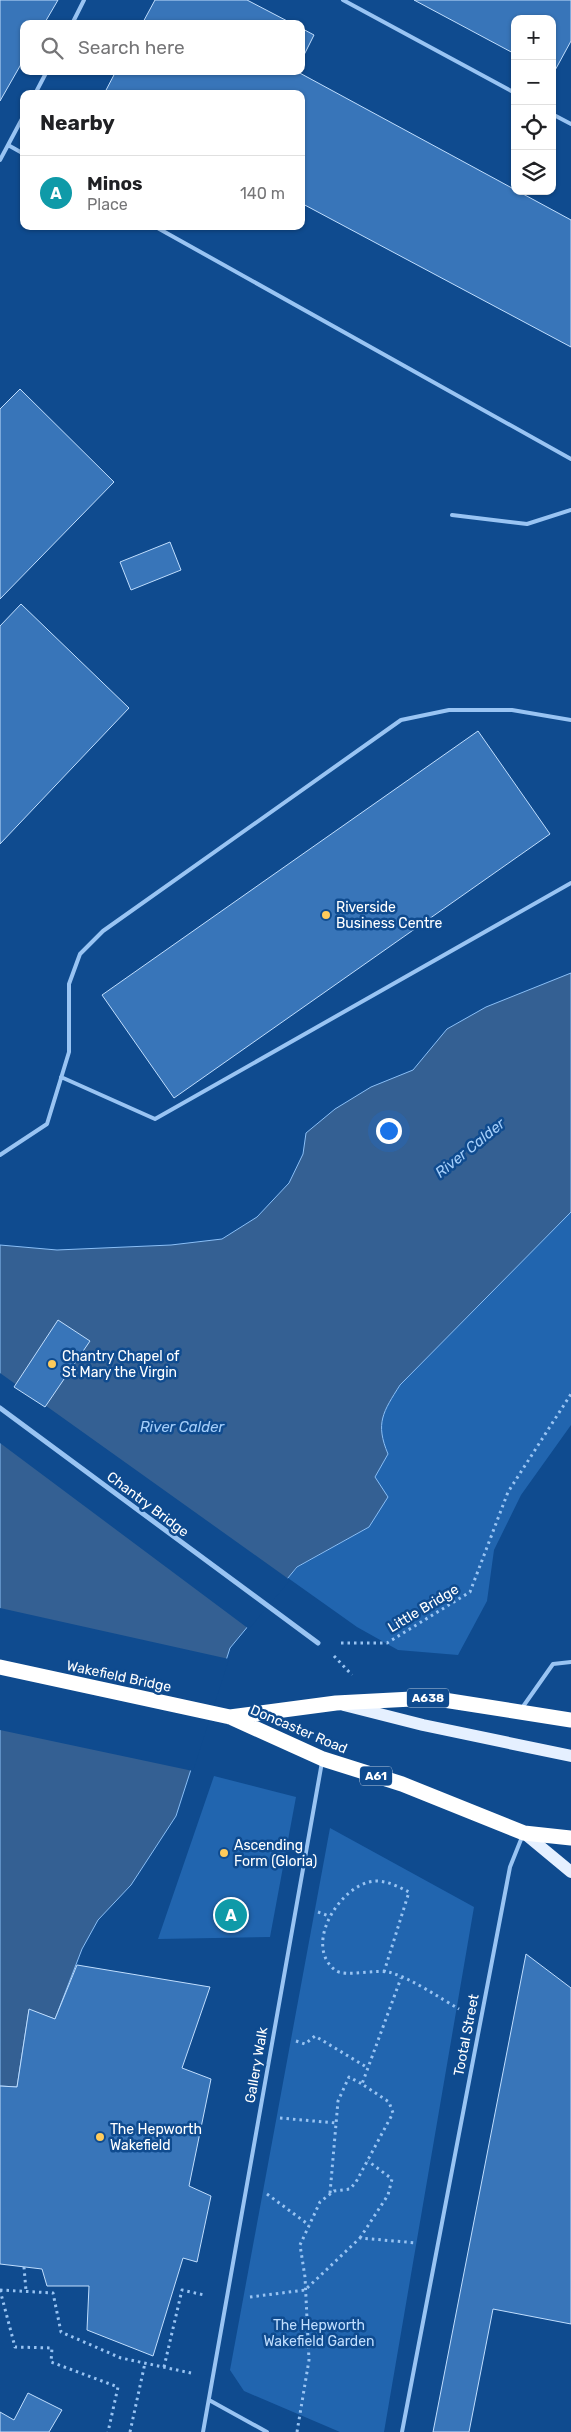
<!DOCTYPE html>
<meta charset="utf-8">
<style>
body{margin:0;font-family:Rubik,sans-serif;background:#f6f6f6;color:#202124}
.controls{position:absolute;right:15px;top:15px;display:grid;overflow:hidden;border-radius:10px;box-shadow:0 1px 4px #0004}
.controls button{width:45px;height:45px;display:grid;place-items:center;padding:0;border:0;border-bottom:1px solid #e0e0e0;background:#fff;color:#202124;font:25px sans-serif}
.you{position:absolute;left:388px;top:1130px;width:18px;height:18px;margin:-12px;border:4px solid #fff;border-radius:50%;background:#1a73e8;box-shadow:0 0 0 8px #1a73e833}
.badge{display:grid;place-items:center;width:32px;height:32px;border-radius:50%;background:#db2777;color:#fff;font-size:16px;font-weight:700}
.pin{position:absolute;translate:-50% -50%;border:2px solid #fff;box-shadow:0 1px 5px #0006}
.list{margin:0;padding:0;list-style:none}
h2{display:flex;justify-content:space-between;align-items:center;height:65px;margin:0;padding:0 20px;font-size:21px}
h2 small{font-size:16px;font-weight:400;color:#757577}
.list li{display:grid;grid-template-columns:32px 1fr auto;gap:15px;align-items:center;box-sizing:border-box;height:75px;padding:0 20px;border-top:1px solid #e0e0e0}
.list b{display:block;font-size:19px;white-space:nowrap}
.list p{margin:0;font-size:16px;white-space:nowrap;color:#757577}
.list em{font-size:16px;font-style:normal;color:#757577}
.icon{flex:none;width:28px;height:28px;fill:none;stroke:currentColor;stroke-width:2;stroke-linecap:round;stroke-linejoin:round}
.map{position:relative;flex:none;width:571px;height:2432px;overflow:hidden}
.search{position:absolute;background:#fff;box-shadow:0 1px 4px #0004;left:20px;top:20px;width:285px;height:55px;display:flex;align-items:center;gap:12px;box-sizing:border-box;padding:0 18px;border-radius:10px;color:#757577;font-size:19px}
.panel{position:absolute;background:#fff;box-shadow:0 1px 4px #0004;left:20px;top:90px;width:285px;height:140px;border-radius:10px}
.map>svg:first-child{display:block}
</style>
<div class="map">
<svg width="571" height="2432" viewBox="0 0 571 2432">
<rect width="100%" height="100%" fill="#0f4b8f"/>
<path fill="#2165af" d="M 571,1212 L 571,1425 L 521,1495 L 494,1550 L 487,1601 L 458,1655 L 398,1650 L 357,1627 L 288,1578 L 298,1567 L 369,1527 L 375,1477 L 388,1454 C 375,1423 383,1411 400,1385 Z
M 214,1776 L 296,1797 L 270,1937 L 158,1939 Z
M 330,1828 L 474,1907 L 384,2432 L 340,2432 L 244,2391 L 230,2370 Z"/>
<path fill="#346093" stroke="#8abff7" d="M 571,973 L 571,1212 L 400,1385 C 383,1412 375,1423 388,1454 L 375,1477 L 388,1497 L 369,1527 L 297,1567 L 230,1648 L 176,1816 L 131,1885 L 98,1920 L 82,1949 L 55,2019 L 29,2010 L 17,2087 L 0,2086 L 0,1245 L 57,1250 L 171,1245 L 222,1239 L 257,1217 L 289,1183 L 303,1154 L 306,1133 L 335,1109 L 371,1087 L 413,1070 L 447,1029 L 486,1007 Z"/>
<path fill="#0f4b8f" d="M 0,1373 L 290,1580 L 249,1629 L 0,1443 Z
M 0,1608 L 229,1659 L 193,1771 L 0,1730 Z"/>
<path fill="#3875b9" stroke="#c0defe" d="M 0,0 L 58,0 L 44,24 L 24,24 L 24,59 L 0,101 Z
M 155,0 L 247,0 L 293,24 L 142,24 Z
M 414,0 L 571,0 L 571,41 L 553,74 L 552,19 L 515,19 L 515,54 Z
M 301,28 L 314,35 L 301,61 Z
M 116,71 L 296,71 L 571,220 L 571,347 L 301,203 L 301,94 L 104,94 Z
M 20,389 L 114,482 L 0,599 L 0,409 Z
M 170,542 L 181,570 L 131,590 L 120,562 Z
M 21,604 L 129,708 L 0,844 L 0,626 Z
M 478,731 L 550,834 L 174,1098 L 102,995 Z
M 58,1320 L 90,1341 L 45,1407 L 14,1387 Z
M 526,1954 L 571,1988 L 571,2324 L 493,2309 L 469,2432 L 433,2432 Z
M 77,1965 L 210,1987 L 182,2068 L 211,2079 L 189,2186 L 211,2196 L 197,2262 L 183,2258 L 153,2356 L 87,2330 L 89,2286 L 47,2286 L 42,2269 L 0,2264 L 0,2086 L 17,2087 L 29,2009 L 55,2019 Z
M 28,2393 L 62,2410 L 49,2432 L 0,2432 L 0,2412 L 14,2420 Z"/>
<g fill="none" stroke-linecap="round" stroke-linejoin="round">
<path stroke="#99c4f3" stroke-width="3" stroke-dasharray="2.5 4" stroke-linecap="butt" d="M 341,1643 L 387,1643 L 470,1592 L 508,1492 L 571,1394
M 334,1656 L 352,1675
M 318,1912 L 329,1916
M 384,1972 L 409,1892 C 399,1887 388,1881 376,1881 C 342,1882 302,1944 335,1970 C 345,1978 377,1968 392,1973 C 412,1979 440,1998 459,2009
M 296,2041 L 305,2044 L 315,2036 L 368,2068
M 280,2118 L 336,2123
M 330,2193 L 338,2101 L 349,2077 L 362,2084
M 267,2194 L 309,2225
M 360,2238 L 388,2195 L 392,2179 L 368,2161
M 24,2267 L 26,2291
M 0,2290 L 53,2293 L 61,2332 L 121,2358 L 191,2373
M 0,2290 L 15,2347 L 52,2348 L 51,2362 L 118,2387 L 108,2432
M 250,2297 L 305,2290 L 360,2238 L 417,2243
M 164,2367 L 182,2290 L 204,2295
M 130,2432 L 145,2363
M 297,2432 L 309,2360 L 305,2277 L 300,2245 L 320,2202 L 334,2191 L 350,2189 L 356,2182 L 393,2113 L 389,2102 L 362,2084 L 401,1978"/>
<path stroke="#99c4f3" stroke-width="4" d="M 343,0 L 515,93
M 72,24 L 84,0
M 35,94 L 47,71
M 552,114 L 571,124
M 8,145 L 24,154
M 0,160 L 24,115
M 154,226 L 571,459
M 452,515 L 527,524 L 571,510
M 61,1077 L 155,1119 L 571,883
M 0,1155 L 47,1124 L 69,1052 L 69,984 L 80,954 L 103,931 L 401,720 L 449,710 L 512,710 L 571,720
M 522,1708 L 553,1664 L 571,1662
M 209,2400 L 267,2432
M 203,2432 L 322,1762
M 402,2432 L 510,1867 L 522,1837"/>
<path stroke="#99c4f3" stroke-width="5" d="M 0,1408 L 318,1643"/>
<path stroke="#e5f0ff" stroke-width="12" d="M 344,1705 L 423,1725 L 571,1756
M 524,1833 L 571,1872"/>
<path stroke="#fff" stroke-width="15" d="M 0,1667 L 230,1717 L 323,1759 L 402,1784 L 524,1833 L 571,1838
M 230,1717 L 336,1703 L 431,1698 L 571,1720"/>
</g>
<g fill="#ffcb5b" stroke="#0f4b8f" stroke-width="2">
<circle cx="326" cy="915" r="5"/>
<circle cx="52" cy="1364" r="5"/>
<circle cx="224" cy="1853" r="5"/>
<circle cx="100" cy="2137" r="5"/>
</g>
<g text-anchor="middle" stroke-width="5" stroke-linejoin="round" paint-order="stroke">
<g fill="#0f4b8f" stroke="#b7c9dd" stroke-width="1">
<rect x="407" y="1688.5" width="42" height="19" rx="4"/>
<rect x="360" y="1766.5" width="32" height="19" rx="4"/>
</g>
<g font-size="12" font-weight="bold" fill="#fff">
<text x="428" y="1702">A638</text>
<text x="376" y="1780">A61</text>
</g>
<g font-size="14" fill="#fff" stroke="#0f4b8f" text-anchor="start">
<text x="336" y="912">Riverside<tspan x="336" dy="16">Business Centre</tspan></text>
<text x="62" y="1361">Chantry Chapel of<tspan x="62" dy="16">St Mary the Virgin</tspan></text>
<text x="234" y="1850">Ascending<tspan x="234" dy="16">Form (Gloria)</tspan></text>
<text x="110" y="2134">The Hepworth<tspan x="110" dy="16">Wakefield</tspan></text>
</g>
<g font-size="14" fill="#fff" stroke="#0f4b8f">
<text transform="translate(148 1504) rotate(37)" y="5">Chantry Bridge</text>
<text transform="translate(423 1608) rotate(-31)" y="5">Little Bridge</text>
<text transform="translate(119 1676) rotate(12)" y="5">Wakefield Bridge</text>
<text transform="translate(299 1729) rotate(23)" y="5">Doncaster Road</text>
<text transform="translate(466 2035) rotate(-79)" y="5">Tootal Street</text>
<text transform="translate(256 2065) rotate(-80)" y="5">Gallery Walk</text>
</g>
<g font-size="14" fill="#c0defe" stroke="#0f4b8f">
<text x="319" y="2330">The Hepworth<tspan x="319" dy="16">Wakefield Garden</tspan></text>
</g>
<g font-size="15" font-style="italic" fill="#a4cefa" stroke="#0f4b8f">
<text transform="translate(470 1148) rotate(-39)" y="5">River Calder</text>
<text x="182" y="1432">River Calder</text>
</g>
</g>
</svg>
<div class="controls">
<button>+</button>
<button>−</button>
<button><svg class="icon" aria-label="locate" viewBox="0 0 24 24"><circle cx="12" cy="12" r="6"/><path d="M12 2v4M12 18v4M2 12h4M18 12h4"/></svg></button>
<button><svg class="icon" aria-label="layers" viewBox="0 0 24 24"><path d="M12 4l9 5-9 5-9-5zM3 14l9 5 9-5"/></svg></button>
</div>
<div class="you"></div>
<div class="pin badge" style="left:231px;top:1915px;background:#0f9aa8">A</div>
<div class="search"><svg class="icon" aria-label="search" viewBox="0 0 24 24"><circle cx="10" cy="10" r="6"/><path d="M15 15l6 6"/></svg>Search here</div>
<section class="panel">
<h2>Nearby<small></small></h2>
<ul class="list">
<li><span class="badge" style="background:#0f9aa8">A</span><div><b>Minos</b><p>Place</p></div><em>140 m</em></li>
</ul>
</section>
</div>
